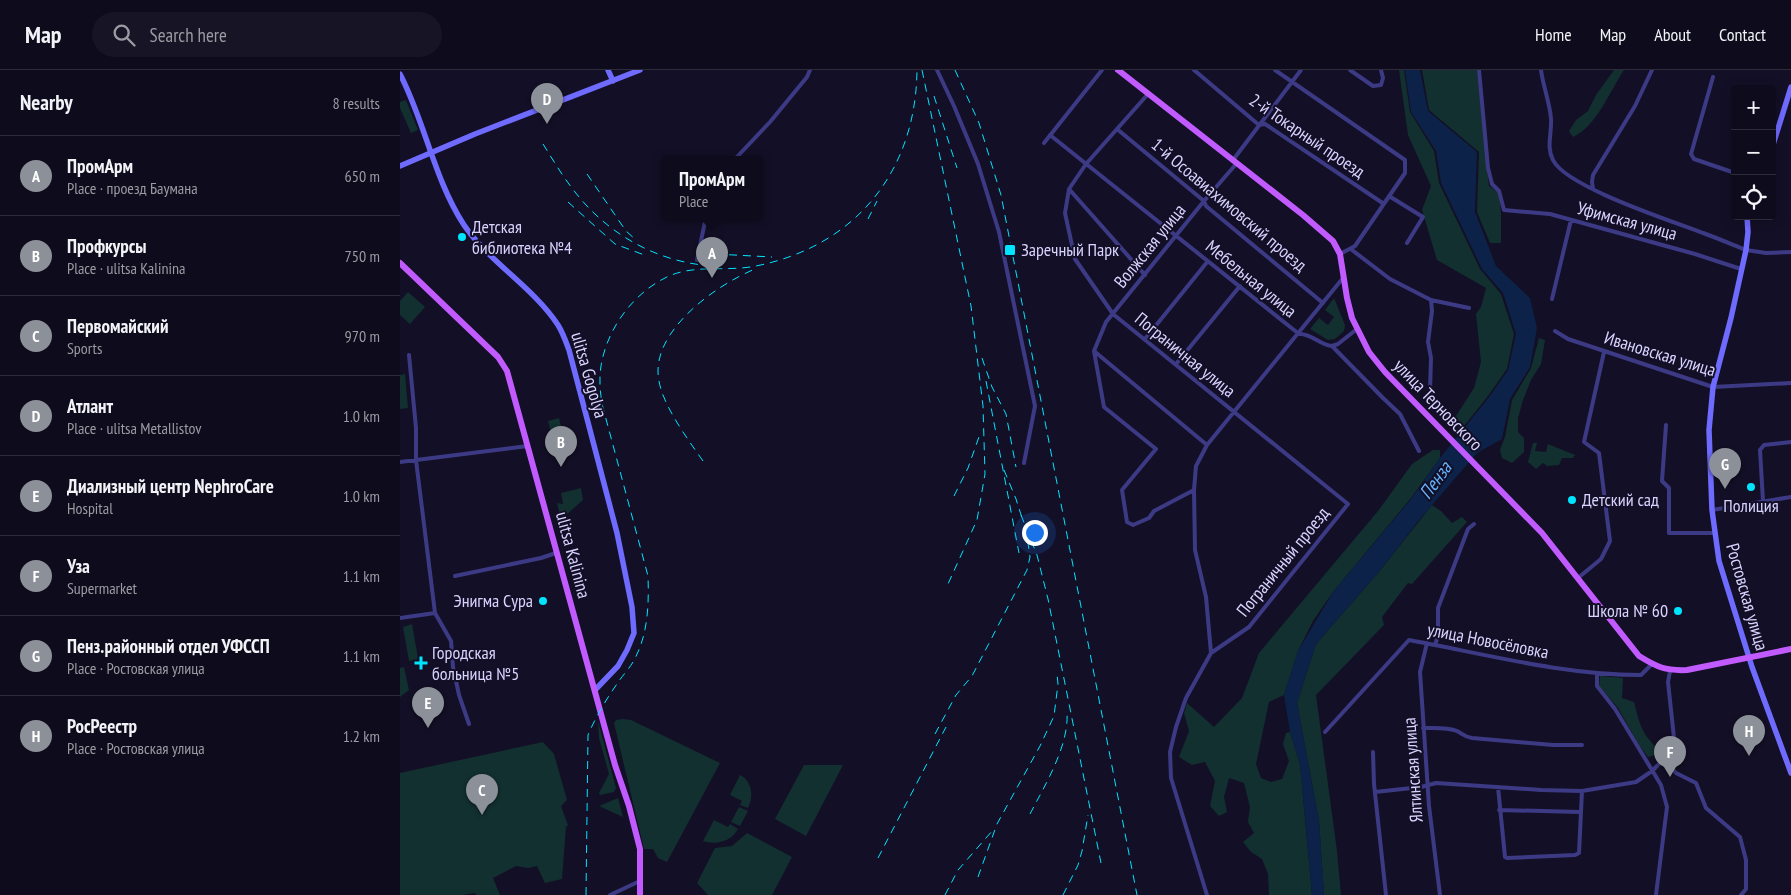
<!DOCTYPE html>
<meta charset="utf-8">
<style>
body{margin:0;font-family:"PT Sans Narrow",sans-serif;background:#171425;color:#f1f3f6}
.controls{position:absolute;right:15px;top:15px;display:grid;overflow:hidden;border-radius:5px;box-shadow:0 2px 12px #0003}
.controls button{width:45px;height:45px;display:grid;place-items:center;padding:0;border:0;border-bottom:1px solid #2e2b3b;background:#0e0b1c;color:#f1f3f6;font:25px sans-serif}
.you{position:absolute;left:634px;top:462px;width:18px;height:18px;margin:-12px;border:4px solid #fff;border-radius:50%;background:#1a73e8;box-shadow:0 0 0 8px #1a73e833}
.badge{display:grid;place-items:center;width:32px;height:32px;border-radius:50%;background:#8c9099;color:#fff;font-size:16px;font-weight:700}
.pin{position:absolute;translate:-50% -41px;filter:drop-shadow(0 1px 2px #0008)}
.pin::after{content:'';position:absolute;top:26px;width:18px;height:15px;background:inherit;clip-path:polygon(0 0,100% 0,50% 100%)}
.popup{position:absolute;left:261px;top:86px;width:102px;height:65px;box-sizing:border-box;display:grid;place-content:center;border-radius:5px;background:#0e0b1c;filter:drop-shadow(0 1px 4px #0005);font-size:16px;white-space:nowrap;color:#9b9ba3}
.popup b{font-size:19px;color:#f1f3f6}
.popup::after{content:'';position:absolute;left:50%;top:100%;margin-left:-10px;border:10px solid transparent;border-top-color:#0e0b1c}
.list{margin:0;padding:0;list-style:none}
h2{display:flex;justify-content:space-between;align-items:center;height:65px;margin:0;padding:0 20px;font-size:21px}
h2 small{font-size:16px;font-weight:400;color:#9b9ba3}
.list li{display:grid;grid-template-columns:32px 1fr auto;gap:15px;align-items:center;box-sizing:border-box;height:80px;padding:0 20px;border-top:1px solid #2e2b3b}
.list b{display:block;font-size:19px;white-space:nowrap}
.list p{margin:0;font-size:16px;white-space:nowrap;color:#9b9ba3}
.list em{font-size:16px;font-style:normal;color:#9b9ba3}
.icon{flex:none;width:28px;height:28px;fill:none;stroke:currentColor;stroke-width:2;stroke-linecap:round;stroke-linejoin:round}
.map{position:relative;flex:none;width:1391px;height:825px;overflow:hidden}
header{display:flex;align-items:center;gap:30px;box-sizing:border-box;height:70px;padding:0 25px;background:#0e0b1c;border-bottom:1px solid #2e2b3b}
header strong{font-size:24px}
nav{display:flex;gap:28px;margin-inline-start:auto;font-size:18px}
.search{width:350px;height:45px;background:#171425;display:flex;align-items:center;gap:12px;box-sizing:border-box;padding:0 18px;border-radius:28px;color:#9b9ba3;font-size:19px}
main{display:flex}
aside{flex:1;background:#0e0b1c}
.map>svg:first-child{display:block}
</style>
<header>
<strong>Map</strong>
<div class="search"><svg class="icon" aria-label="search" viewBox="0 0 24 24"><circle cx="10" cy="10" r="6"/><path d="M15 15l6 6"/></svg>Search here</div>
<nav><a>Home</a><a>Map</a><a>About</a><a>Contact</a></nav>
</header>
<main>
<aside>
<h2>Nearby<small>8 results</small></h2>
<ul class="list">
<li><span class="badge">A</span><div><b>ПромАрм</b><p>Place · проезд Баумана</p></div><em>650 m</em></li>
<li><span class="badge">B</span><div><b>Профкурсы</b><p>Place · ulitsa Kalinina</p></div><em>750 m</em></li>
<li><span class="badge">C</span><div><b>Первомайский</b><p>Sports</p></div><em>970 m</em></li>
<li><span class="badge">D</span><div><b>Атлант</b><p>Place · ulitsa Metallistov</p></div><em>1.0 km</em></li>
<li><span class="badge">E</span><div><b>Диализный центр NephroCare</b><p>Hospital</p></div><em>1.0 km</em></li>
<li><span class="badge">F</span><div><b>Уза</b><p>Supermarket</p></div><em>1.1 km</em></li>
<li><span class="badge">G</span><div><b>Пенз.районный отдел УФССП</b><p>Place · Ростовская улица</p></div><em>1.1 km</em></li>
<li><span class="badge">H</span><div><b>РосРеестр</b><p>Place · Ростовская улица</p></div><em>1.2 km</em></li>
</ul>
</aside>
<div class="map">
<svg width="1391" height="825" viewBox="0 0 1391 825">
<rect width="100%" height="100%" fill="#130f26"/>
<path fill="#12302f" d="M 999,0 L 1004,0 L 1010,42 L 1034,81 L 1039,113 L 1080,199 L 1101,224 L 1114,264 L 1107,299 L 1088,326 L 1060,361 L 1054,349 L 1074,318 L 1081,292 L 1076,244 L 1081,237 L 1086,218 L 1037,190 L 1022,140 L 1031,116 L 1008,65 Z
M 1022,0 L 1077,0 L 1089,116 L 1099,123 L 1101,143 L 1101,173 L 1090,173 L 1077,142 L 1079,82 L 1029,40 Z
M 1214,0 L 1224,0 C 1210,21 1196,57 1173,67 L 1169,61 L 1176,50 L 1188,41 L 1196,25 Z
M 6,30 L 18,60 L 11,63 L 0,38 L 0,32 Z
M 8,222 L 25,237 L 10,254 L 0,245 L 0,231 Z
M 934,228 L 945,255 L 944,261 L 935,269 L 928,270 L 910,259 L 919,248 L 928,255 L 934,247 L 925,240 Z
M 1139,268 L 1145,270 L 1141,294 L 1131,310 L 1123,330 L 1118,348 L 1118,362 L 1124,368 L 1124,382 L 1112,393 L 1102,388 L 1100,380 L 1105,367 L 1112,330 L 1131,298 Z
M 5,304 L 8,338 L 0,339 L 0,305 Z
M 159,348 L 163,365 L 152,367 L 148,351 Z
M 1133,373 L 1137,373 L 1135,381 L 1146,382 L 1148,374 L 1175,385 L 1173,388 L 1162,388 L 1159,395 L 1147,396 L 1143,393 L 1136,399 L 1128,392 Z
M 1033,380 L 1040,380 L 1040,388 L 1011,428 L 933,522 L 913,551 L 898,581 L 884,625 L 869,632 L 856,694 L 861,708 L 871,712 L 882,709 L 889,691 L 883,674 L 886,663 L 890,662 L 900,694 L 912,825 L 869,825 L 868,804 L 862,789 L 851,782 L 843,772 L 854,763 L 848,752 L 850,737 L 844,713 L 829,708 L 824,727 L 827,742 L 819,746 L 810,736 L 815,711 L 805,692 L 792,695 L 779,687 L 789,661 L 784,643 L 787,633 L 814,657 L 842,628 L 859,583 L 978,441 L 1012,394 Z
M 181,418 L 183,430 L 165,446 L 166,457 L 163,457 L 157,433 L 163,434 L 161,423 Z
M 1032,435 L 1041,441 L 1052,453 L 1062,447 L 1067,452 L 1012,514 L 1008,513 L 982,547 L 984,555 L 916,625 L 937,781 L 941,825 L 924,825 L 919,751 L 897,633 L 916,574 L 978,503 Z
M 12,554 L 18,588 L 16,590 L 9,591 L 3,557 Z
M 4,597 L 9,620 L 0,627 L 0,598 Z
M 1200,606 L 1223,608 L 1222,628 L 1234,632 C 1241,659 1242,664 1262,683 L 1248,687 L 1239,675 L 1218,638 L 1199,616 Z
M 223,649 L 231,650 L 320,693 L 267,792 L 258,788 L 253,779 L 244,779 L 214,653 L 216,650 Z
M 198,651 L 216,718 L 214,722 L 200,725 L 199,723 L 209,704 L 199,668 Z
M 143,672 L 154,684 L 167,730 L 161,736 L 168,755 L 166,757 L 162,809 L 145,813 L 137,796 L 128,798 L 116,796 L 93,808 L 100,825 L 76,825 L 75,823 L 62,825 L 0,825 L 0,703 Z
M 404,695 L 443,695 L 406,766 L 375,749 Z
M 340,705 C 352,711 354,726 348,738 L 340,735 L 342,731 L 330,725 Z
M 218,728 L 223,747 L 199,736 Z
M 339,737 L 348,741 L 340,756 L 331,752 Z
M 314,750 L 328,757 L 330,754 L 338,759 C 331,772 316,775 303,771 Z
M 347,763 L 392,787 L 372,825 L 308,825 L 297,813 L 315,778 L 332,776 Z"/>
<path fill="#0c2248" d="M 1005,0 L 1020,0 L 1028,41 L 1077,82 L 1075,142 L 1096,196 L 1130,228 L 1137,258 L 1130,297 L 1110,329 L 1102,369 L 1077,383 L 1020,449 L 978,503 L 916,574 L 897,633 L 919,751 L 924,825 L 912,825 L 900,694 L 890,662 L 884,625 L 898,581 L 933,522 L 1011,429 L 1040,388 L 1089,327 L 1108,300 L 1116,264 L 1103,223 L 1082,199 L 1041,113 L 1036,81 L 1011,42 Z"/>
<g fill="none" stroke-linecap="round" stroke-linejoin="round">
<path stroke="#3d3a85" stroke-width="4" d="M 537,0 L 554,36 L 578,94 L 599,162 L 635,336 L 624,393
M 794,0 L 859,55 L 865,54 L 984,134
M 875,0 L 1005,90 L 1005,103 L 955,176 L 940,184
M 950,0 L 973,16 L 981,15 L 983,8 L 981,0
M 1079,0 L 1088,98 L 1092,114 L 1099,121 L 1104,140 L 1150,144 L 1295,184 L 1341,199
M 1141,0 C 1143,16 1150,33 1151,49 C 1152,63 1146,77 1153,90 C 1166,117 1272,151 1303,163 C 1317,168 1331,174 1346,180 L 1366,183 L 1391,182
M 1313,7 L 1291,84 L 1294,89 L 1335,103
M 748,24 L 686,94 L 669,119 L 665,143 L 675,189 L 713,244 L 948,434 L 849,557 L 811,583 L 786,628 L 776,657 L 770,682 L 771,708 L 807,825
M 717,59 L 804,131 L 806,136 L 923,233
M 650,65 L 899,264 C 911,263 920,275 932,276 L 983,328 L 1000,344 L 1019,381
M 644,73 L 702,0
M 335,89 L 370,52 L 407,7 L 410,0
M 833,90 L 901,0
M 669,119 L 745,205
M 1193,119 L 1192,112 L 1193,105 L 1235,36 L 1252,0
M 989,126 L 1023,147 L 1007,173
M 952,180 L 990,209 L 1031,230 L 1069,238
M 297,190 L 306,147
M 1152,229 L 1171,150
M 1155,261 L 1168,269 L 1313,317 L 1391,313
M 745,269 L 808,191
M 932,276 L 938,274 L 957,259
M 694,281 L 704,337 L 756,379 L 722,420 L 727,452 L 733,455 L 749,448 L 754,441 L 794,420
M 694,281 L 706,252 L 804,131 L 837,93
M 694,281 L 807,375
M 9,285 L 16,358 L 16,390 L 35,543 L 51,571 L 53,597 L 59,625 L 69,654
M 776,294 L 840,216
M 1030,321 L 1031,288 L 1028,272 L 1032,241 L 1031,230
M 1266,355 L 1262,411 L 1269,418 L 1269,463 L 1314,463
M 0,392 L 128,376
M 1363,431 L 1360,380 L 1364,375 L 1391,372
M 1312,440 L 1391,427
M 55,506 L 141,488 L 156,483
M 1178,508 L 1201,489 L 1210,471 L 1199,383 L 1184,372 L 1204,282
M 0,548 L 35,543
M 1027,573 L 1020,602 L 1029,736 L 1040,825
M 1035,575 L 1038,566 L 1038,538 L 1068,459 L 1074,454
M 811,583 L 806,527 L 795,480 L 794,420 L 796,396 L 807,375 L 943,208
M 1270,601 L 1268,612 L 1275,677 L 1267,686 L 1270,696 L 1276,703 L 1296,713 L 1306,738 L 1340,767 L 1346,790 L 1346,819 L 1341,825
M 1197,603 L 1197,616 L 1215,639 L 1261,715 L 1267,737 L 1256,825
M 1023,658 C 1033,658 1048,657 1057,661 C 1063,664 1064,667 1072,668 L 1153,675 L 1182,675
M 925,662 L 1009,570 C 1085,584 1163,605 1241,605 L 1252,594
M 973,682 L 974,714 L 986,825
M 1098,717 L 1105,787 L 1107,788 L 1175,785 L 1179,783 L 1182,721
M 975,722 L 1021,717 L 1036,713 L 1141,720 L 1182,721 L 1236,712 L 1252,701 L 1267,686
M 1099,740 L 1180,742
M 210,825 L 240,811"/>
<path stroke="#6f6bff" stroke-width="5.5" d="M 208,0 L 213,11
M 0,4 C 25,52 34,109 64,155 C 89,192 133,217 158,255 C 163,263 166,272 169,280 L 217,463 L 232,537 L 234,563 L 227,580 L 218,596 L 196,619
M 1372,78 L 1391,17
M 0,96 L 75,64 L 240,0
M 1347,146 L 1348,162 L 1346,180 L 1331,248 L 1313,317 L 1309,360 L 1312,440 L 1319,491 L 1352,597 L 1391,703"/>
<path stroke="#c25bff" stroke-width="6" d="M 718,0 L 903,145 L 933,171 L 940,184 L 947,228 L 952,248 L 969,282 L 985,302 L 1142,463 L 1239,586 C 1257,597 1265,601 1287,600 L 1391,579
M 0,193 L 98,287 L 107,301 L 215,695 L 229,736 L 240,779 L 240,825"/>
<path stroke="#00e5ff" stroke-width="1" stroke-dasharray="8 6" stroke-linecap="butt" d="M 522,0 L 571,236 L 583,336 L 585,404 L 577,450 L 548,514
M 555,0 L 579,53 L 601,125 L 737,825
M 534,26 L 557,98
M 143,74 C 153,90 163,107 175,122 C 206,162 252,189 302,195
M 187,104 L 226,161 L 236,170
M 168,132 L 215,174 L 247,186
M 468,149 L 477,131
M 315,184 L 372,187
M 582,288 L 592,317 L 606,344 L 616,397
M 586,311 L 619,483
M 303,391 C 289,371 263,336 259,311 C 249,262 316,215 355,199
M 604,400 L 616,429 L 623,451
M 554,426 L 568,398 L 580,364
M 621,445 L 637,485 L 648,529 L 701,793
M 535,664 L 556,625 L 572,606 L 627,500 L 630,487 L 628,473
M 630,744 C 645,715 669,676 667,643
M 478,788 L 546,657
M 578,807 L 597,754 L 640,676 L 654,646 L 658,614 L 657,604
M 186,825 L 188,665 C 196,646 207,628 219,611 C 223,605 229,599 233,592 C 248,566 249,536 248,506 L 202,334 C 200,321 199,309 201,296 C 207,258 234,222 269,206 C 297,194 327,202 356,196 C 456,176 516,101 517,0
M 545,825 L 558,800 L 593,760
M 663,825 L 678,795 L 682,781 L 688,745"/>
</g>
<g fill="#00e5ff" stroke="#130f26" stroke-width="2">
<circle cx="62" cy="167" r="5"/>
<rect x="604" y="174" width="12" height="12" rx="2.5"/>
<circle cx="1351" cy="417" r="5"/>
<circle cx="1172" cy="430" r="5"/>
<circle cx="143" cy="531" r="5"/>
<circle cx="1278" cy="541" r="5"/>
<path d="M18.5 585.5h5v5h5v5h-5v5h-5v-5h-5v-5h5z"/>
</g>
<g text-anchor="middle" stroke-width="4" stroke-linejoin="round" paint-order="stroke">
<g font-size="18" fill="#d9d4ff" stroke="#130f26">
<text transform="translate(907 66) rotate(34)" y="6">2-й Токарный проезд</text>
<text transform="translate(829 135) rotate(40)" y="6">1-й Осоавиахимовский проезд</text>
<text transform="translate(1227 151) rotate(15)" y="6">Уфимская улица</text>
<text transform="translate(750 176) rotate(-51)" y="6">Волжская улица</text>
<text transform="translate(851 209) rotate(39)" y="6">Мебельная улица</text>
<text transform="translate(1260 284) rotate(17)" y="6">Ивановская улица</text>
<text transform="translate(785 285) rotate(39)" y="6">Пограничная улица</text>
<text transform="translate(189 305) rotate(74)" y="6">ulitsa Gogolya</text>
<text transform="translate(1038 335) rotate(46)" y="6">улица Терновского</text>
<text transform="translate(173 485) rotate(75)" y="6">ulitsa Kalinina</text>
<text transform="translate(883 492) rotate(-51)" y="6">Пограничный проезд</text>
<text transform="translate(1347 527) rotate(74)" y="6">Ростовская улица</text>
<text transform="translate(1088 571) rotate(11)" y="6">улица Новосёловка</text>
<text transform="translate(1013 700) rotate(-94)" y="6">Ялтинская улица</text>
</g>
<g font-size="18" fill="#d9d4ff" stroke="#130f26" text-anchor="start">
<text x="72" y="163">Детская<tspan x="72" dy="21">библиотека №4</tspan></text>
<text x="621" y="186">Заречный Парк</text>
<text x="1182" y="436">Детский сад</text>
<text x="1351" y="442" text-anchor="middle">Полиция</text>
<text x="133" y="537" text-anchor="end">Энигма Сура</text>
<text x="1268" y="547" text-anchor="end">Школа № 60</text>
<text x="32" y="589">Городская<tspan x="32" dy="21">больница №5</tspan></text>
</g>
<g font-size="19" font-style="italic" fill="#62b6ff" stroke="#130f26">
<text transform="translate(1035 410) rotate(-54)" y="7">Пенза</text>
</g>
</g>
</svg>
<div class="controls">
<button>+</button>
<button>−</button>
<button><svg class="icon" aria-label="locate" viewBox="0 0 24 24"><circle cx="12" cy="12" r="6"/><path d="M12 2v4M12 18v4M2 12h4M18 12h4"/></svg></button>
</div>
<div class="you"></div>
<div class="pin badge" style="left:312px;top:208px">A</div>
<div class="popup"><b>ПромАрм</b>Place</div>
<div class="pin badge" style="left:161px;top:397px">B</div>
<div class="pin badge" style="left:82px;top:745px">C</div>
<div class="pin badge" style="left:147px;top:54px">D</div>
<div class="pin badge" style="left:28px;top:658px">E</div>
<div class="pin badge" style="left:1270px;top:707px">F</div>
<div class="pin badge" style="left:1325px;top:419px">G</div>
<div class="pin badge" style="left:1349px;top:686px">H</div>
</div>
</main>
